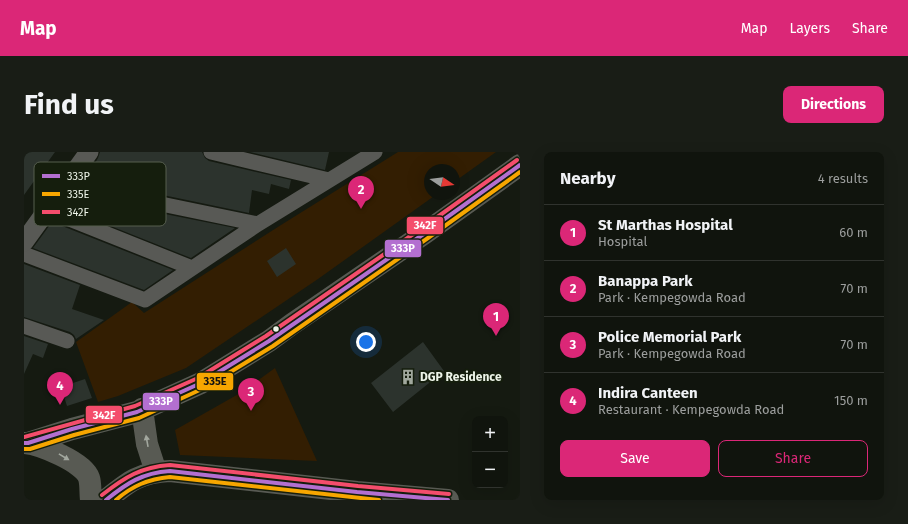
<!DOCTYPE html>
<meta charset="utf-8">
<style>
body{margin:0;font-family:"Fira Sans",sans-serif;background:#191d16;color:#f1f3f6}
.controls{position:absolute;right:12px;bottom:12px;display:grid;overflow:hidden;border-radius:8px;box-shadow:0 4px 16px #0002}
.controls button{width:36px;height:36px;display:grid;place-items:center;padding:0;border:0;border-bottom:1px solid #30332e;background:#10140d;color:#f1f3f6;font:20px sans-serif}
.compass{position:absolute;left:400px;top:12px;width:36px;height:36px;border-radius:50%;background:#10140d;box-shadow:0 4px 16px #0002;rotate:103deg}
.you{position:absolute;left:342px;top:190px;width:14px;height:14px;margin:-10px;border:3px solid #fff;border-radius:50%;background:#1a73e8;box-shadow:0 0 0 6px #1a73e833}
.badge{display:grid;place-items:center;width:26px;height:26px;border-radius:50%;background:#db2777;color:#fff;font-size:13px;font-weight:700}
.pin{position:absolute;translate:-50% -33px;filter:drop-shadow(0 1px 2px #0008)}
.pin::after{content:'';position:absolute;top:21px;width:14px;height:12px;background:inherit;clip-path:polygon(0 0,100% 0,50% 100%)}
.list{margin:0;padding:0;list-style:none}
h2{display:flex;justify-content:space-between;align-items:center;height:52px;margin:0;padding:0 16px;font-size:17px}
h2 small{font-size:13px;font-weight:400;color:#9c9e9d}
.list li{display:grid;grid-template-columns:26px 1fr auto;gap:12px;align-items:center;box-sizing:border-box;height:56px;padding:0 16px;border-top:1px solid #30332e}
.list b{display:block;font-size:15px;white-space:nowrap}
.list p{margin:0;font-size:13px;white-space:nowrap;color:#9c9e9d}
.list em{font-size:13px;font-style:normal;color:#9c9e9d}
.actions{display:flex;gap:8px;padding:12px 16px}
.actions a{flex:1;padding:9px 0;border:1px solid #db2777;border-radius:8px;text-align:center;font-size:14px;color:#db2777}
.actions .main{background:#db2777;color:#fff}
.map{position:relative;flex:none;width:496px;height:348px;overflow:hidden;border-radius:8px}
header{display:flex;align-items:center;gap:24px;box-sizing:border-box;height:56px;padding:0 20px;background:#db2777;color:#fff}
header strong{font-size:19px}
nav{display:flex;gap:22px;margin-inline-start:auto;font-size:14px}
.intro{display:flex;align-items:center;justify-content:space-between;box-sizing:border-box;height:96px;padding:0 24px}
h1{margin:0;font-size:28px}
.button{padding:10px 18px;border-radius:8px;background:#db2777;color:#fff;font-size:14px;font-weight:700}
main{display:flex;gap:24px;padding:0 24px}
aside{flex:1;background:#10140d;border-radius:8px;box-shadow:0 4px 16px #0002}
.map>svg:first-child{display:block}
</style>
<header>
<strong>Map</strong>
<nav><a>Map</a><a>Layers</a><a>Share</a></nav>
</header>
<div class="intro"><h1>Find us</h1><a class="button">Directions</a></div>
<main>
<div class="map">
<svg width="496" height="348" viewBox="0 0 496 348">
<rect width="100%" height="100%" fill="#151a11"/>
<path fill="#331e02" d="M 374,0 L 472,0 L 430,30 L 430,18 L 406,18 L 406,42 L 413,42 L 294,127 L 162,216 L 94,244 L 74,250 L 52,190 L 108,150 L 120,161 L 257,73 Z
M 251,216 L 293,309 L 156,303 L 151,278 L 218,240 Z"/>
<path fill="#2c332d" d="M 0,0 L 31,0 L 0,43 Z
M 76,0 L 178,0 L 181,6 L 185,9 L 267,28 L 265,37 L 247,32 L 245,42 L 228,38 L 225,61 L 115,38 L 111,38 L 107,41 L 104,45 L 104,49 L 107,53 L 111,56 L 211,76 L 167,106 L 39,55 L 55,33 L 59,35 L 61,24 L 67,18 L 74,6 Z
M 226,0 L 305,0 L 301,18 Z
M 28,70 L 149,118 L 120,138 L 9,96 Z
M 262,96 L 272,112 L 253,125 L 243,109 Z
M 0,112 L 56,133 L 48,157 L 80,168 L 52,187 L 50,183 L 46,180 L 0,165 Z
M 0,184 L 24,192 L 19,206 L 9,202 L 0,222 Z
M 399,190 L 420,219 L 369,260 L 347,231 Z
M 61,227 L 68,246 L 43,254 L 37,235 Z"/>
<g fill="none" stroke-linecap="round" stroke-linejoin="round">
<path stroke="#585955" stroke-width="15" d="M 187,0 L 305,28
M 113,47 L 234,72
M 23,58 L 168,116
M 0,102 L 121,148 L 234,72 L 351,0
M 0,174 L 43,189"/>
<path stroke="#585955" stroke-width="19" d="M 0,90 L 65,0"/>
<path stroke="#585a53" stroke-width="22" d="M 118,257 L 123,292 L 132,320
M 0,291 C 15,292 60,310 65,326 C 67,332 66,341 67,348
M 4,291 L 48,277 L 113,260 L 177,231 L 245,189 L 268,172 L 401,81 L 496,13
M 82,348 C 104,330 116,320 146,319 L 333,340 L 424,348"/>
<g stroke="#151e0d" stroke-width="7">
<path id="bus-1" d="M 0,291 L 4,291 L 48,277 L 113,260 L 177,231 L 245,189 L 401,81 L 496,13
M 82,348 C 103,331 118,321 146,319 L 333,340 L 424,348"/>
</g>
<g stroke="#151e0d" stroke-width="7">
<path id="bus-2" d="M 0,297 L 6,297 L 50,283 L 115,266 L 180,236 L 249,194 L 404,86 L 496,20
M 92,348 C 108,334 124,327 146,325 L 355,348"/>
</g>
<g stroke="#151e0d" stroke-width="7">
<path id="bus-3" d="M 0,285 L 111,254 L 174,226 L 242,184 L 398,76 L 493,8
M 78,343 C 101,325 117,315 146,313 L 334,334 L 425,342"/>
</g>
<use href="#bus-1" stroke="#b36fd0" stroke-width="4"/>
<use href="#bus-2" stroke="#f7a600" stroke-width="4"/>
<use href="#bus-3" stroke="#f44d6c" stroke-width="4"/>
</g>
<defs><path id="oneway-solid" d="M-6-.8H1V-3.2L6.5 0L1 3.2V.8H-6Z"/></defs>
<g fill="#a2a79e">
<use href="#oneway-solid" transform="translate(123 289) rotate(-100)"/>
<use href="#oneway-solid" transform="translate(40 305) rotate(31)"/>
</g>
<defs>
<g id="building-bare" transform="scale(1.2)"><path d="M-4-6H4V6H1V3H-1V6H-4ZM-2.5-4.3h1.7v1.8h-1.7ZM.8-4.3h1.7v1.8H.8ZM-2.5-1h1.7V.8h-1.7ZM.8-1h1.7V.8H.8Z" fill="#a1a89d" stroke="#151e0d" stroke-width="2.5" paint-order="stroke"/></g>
</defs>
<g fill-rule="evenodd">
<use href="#building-bare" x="384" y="225"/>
</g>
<circle fill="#edf4e8" stroke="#151e0d" stroke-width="1.5" cx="252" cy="177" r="3.5"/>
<g text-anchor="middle" stroke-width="4" stroke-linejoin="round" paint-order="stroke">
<g font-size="12" font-weight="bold" fill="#edf4e8" stroke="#151e0d" text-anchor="start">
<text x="396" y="229">DGP Residence</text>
</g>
</g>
<rect x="10" y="10" width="132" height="64" rx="6" fill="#151e0d" stroke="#565e4f" stroke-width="1"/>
<rect x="18" y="22" width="18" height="4" fill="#b36fd0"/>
<rect x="18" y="40" width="18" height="4" fill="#f7a600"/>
<rect x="18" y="58" width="18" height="4" fill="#f44d6c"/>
<g font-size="11" fill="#edf4e8">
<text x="43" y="28">333P</text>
<text x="43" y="46">335E</text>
<text x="43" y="64">342F</text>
</g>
<g stroke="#151e0d" stroke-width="1.5">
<rect x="382" y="64" width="38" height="19" rx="4" fill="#f44d6c"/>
<rect x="360" y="87" width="38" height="19" rx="4" fill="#b36fd0"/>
<rect x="172" y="220" width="38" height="19" rx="4" fill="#f7a600"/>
<rect x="118" y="240" width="38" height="19" rx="4" fill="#b36fd0"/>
<rect x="61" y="253" width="38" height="19" rx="4" fill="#f44d6c"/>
</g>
<g font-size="11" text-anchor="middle" font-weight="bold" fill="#fff">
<text x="401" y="77">342F</text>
<text x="379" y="100">333P</text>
<text x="137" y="253">333P</text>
<text x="80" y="267">342F</text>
</g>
<g font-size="11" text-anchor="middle" font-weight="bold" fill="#111">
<text x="191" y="233">335E</text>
</g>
</svg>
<div class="controls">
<button>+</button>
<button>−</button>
</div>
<svg class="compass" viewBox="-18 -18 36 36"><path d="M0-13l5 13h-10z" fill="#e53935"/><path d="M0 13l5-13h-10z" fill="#9c9e9d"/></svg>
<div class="you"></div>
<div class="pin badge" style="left:472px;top:184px">1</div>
<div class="pin badge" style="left:337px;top:57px">2</div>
<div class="pin badge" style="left:227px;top:259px">3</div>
<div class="pin badge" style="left:36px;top:253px">4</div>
</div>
<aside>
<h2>Nearby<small>4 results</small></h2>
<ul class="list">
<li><span class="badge">1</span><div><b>St Marthas Hospital</b><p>Hospital</p></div><em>60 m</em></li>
<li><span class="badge">2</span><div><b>Banappa Park</b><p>Park · Kempegowda Road</p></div><em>70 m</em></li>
<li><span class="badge">3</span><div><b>Police Memorial Park</b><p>Park · Kempegowda Road</p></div><em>70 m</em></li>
<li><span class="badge">4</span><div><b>Indira Canteen</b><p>Restaurant · Kempegowda Road</p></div><em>150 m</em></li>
</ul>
<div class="actions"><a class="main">Save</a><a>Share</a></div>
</aside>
</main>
